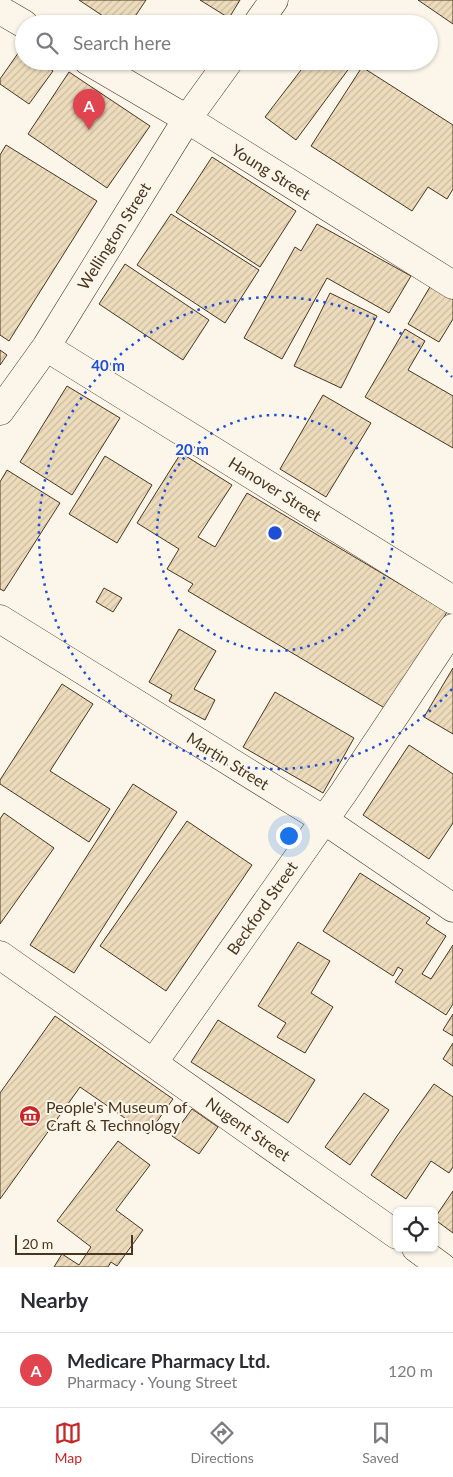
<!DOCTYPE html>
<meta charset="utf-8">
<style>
body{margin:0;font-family:Lato,sans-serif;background:#f7f7f7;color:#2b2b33}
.controls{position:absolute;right:15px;bottom:15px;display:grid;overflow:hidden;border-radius:8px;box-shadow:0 1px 4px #0004}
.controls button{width:45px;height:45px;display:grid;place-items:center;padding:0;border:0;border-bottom:1px solid #e1e1e2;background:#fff;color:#2b2b33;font:25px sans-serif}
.scale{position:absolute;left:15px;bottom:12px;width:118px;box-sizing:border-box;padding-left:5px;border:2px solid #4a3520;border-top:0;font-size:14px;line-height:18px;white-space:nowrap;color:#4a3520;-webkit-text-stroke:4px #fbf6e9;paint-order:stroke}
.you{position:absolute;left:288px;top:835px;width:18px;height:18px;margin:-12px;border:4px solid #fff;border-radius:50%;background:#1a73e8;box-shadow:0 0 0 8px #1a73e833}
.badge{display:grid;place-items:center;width:32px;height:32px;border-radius:50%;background:#c62828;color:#fff;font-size:16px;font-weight:700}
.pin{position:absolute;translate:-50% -41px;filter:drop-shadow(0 1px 2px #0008)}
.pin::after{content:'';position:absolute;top:26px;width:18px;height:15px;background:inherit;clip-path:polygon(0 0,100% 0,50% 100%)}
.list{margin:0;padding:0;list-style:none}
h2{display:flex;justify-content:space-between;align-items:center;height:65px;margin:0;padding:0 20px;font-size:21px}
h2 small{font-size:16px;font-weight:400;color:#7c7c81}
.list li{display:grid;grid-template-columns:32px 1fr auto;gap:15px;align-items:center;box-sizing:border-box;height:75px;padding:0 20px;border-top:1px solid #e1e1e2}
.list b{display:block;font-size:19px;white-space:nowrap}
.list p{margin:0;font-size:16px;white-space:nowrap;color:#7c7c81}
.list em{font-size:16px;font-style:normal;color:#7c7c81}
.icon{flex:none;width:28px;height:28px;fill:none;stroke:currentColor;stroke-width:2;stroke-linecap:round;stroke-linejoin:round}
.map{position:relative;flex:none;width:453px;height:1267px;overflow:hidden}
.search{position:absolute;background:#fff;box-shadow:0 1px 4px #0004;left:15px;right:15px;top:15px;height:55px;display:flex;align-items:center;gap:12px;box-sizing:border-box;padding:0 18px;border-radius:28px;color:#7c7c81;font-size:19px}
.sheet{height:140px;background:#fff}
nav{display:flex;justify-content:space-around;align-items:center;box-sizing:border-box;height:70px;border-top:1px solid #e1e1e2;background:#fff;font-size:14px;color:#7c7c81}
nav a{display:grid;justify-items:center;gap:2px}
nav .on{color:#c62828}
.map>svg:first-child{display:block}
</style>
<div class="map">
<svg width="453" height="1267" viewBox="0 0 453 1267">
<defs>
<pattern id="building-hatch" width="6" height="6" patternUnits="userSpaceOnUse" patternTransform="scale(1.25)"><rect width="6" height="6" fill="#ecdcbc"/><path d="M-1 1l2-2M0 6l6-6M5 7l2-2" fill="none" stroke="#ccbda1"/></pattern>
</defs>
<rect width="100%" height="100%" fill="#fbf6e9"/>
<path fill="url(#building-hatch)" stroke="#4a3520" d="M 79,0 L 146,0 L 130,24 L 115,24 Z
M 200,0 L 240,0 L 229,18 Z
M 418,0 L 453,0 L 453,24 Z
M 21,49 L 24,50 L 24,61 L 39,61 L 53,71 L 29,104 L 0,84 L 0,79 Z
M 308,61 L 351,61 L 353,63 L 296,140 L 265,117 Z
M 362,67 L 453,125 L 453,189 L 447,199 L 428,187 L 412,211 L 311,146 Z
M 69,72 L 150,126 L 107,188 L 28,134 Z
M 6,145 L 97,201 L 9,341 L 0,335 L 0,155 Z
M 212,157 L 296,211 L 260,267 L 176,212 Z
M 171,214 L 259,270 L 225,323 L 137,265 Z
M 317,224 L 411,276 L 389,313 L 327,278 L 282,359 L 244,338 L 295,247 L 301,251 Z
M 125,264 L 209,320 L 183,360 L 99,304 Z
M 434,280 L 453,292 L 453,319 L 439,342 L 408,324 Z
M 330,293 L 377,316 L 341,388 L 294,366 Z
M 405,329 L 425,341 L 408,370 L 453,396 L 453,448 L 365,397 Z
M 0,350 L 7,355 L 0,365 Z
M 67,386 L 120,418 L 72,495 L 20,462 Z
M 323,395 L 371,423 L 326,497 L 280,469 Z
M 181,453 L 232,485 L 198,537 L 215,547 L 247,493 L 447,612 L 388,710 L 188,591 L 193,584 L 167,569 L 179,549 L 137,523 Z
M 105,456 L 152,485 L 117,543 L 69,514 Z
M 7,470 L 60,503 L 4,591 L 0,589 L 0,482 Z
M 104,588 L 122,598 L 113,612 L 96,602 Z
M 179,629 L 216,651 L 194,689 L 215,700 L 205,720 L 169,701 L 172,695 L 149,682 Z
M 453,668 L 453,734 L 424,717 Z
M 62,684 L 93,704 L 50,771 L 110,809 L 89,842 L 0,784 L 0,780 Z
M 275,692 L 354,738 L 323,793 L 243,747 Z
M 409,745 L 453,774 L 453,823 L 429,859 L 363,815 Z
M 133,784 L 177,812 L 74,973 L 30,945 Z
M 4,813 L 54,848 L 0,924 L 0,819 Z
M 187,821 L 252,865 L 166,991 L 100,946 Z
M 360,873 L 430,918 L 426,923 L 446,936 L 422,974 L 431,979 L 453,945 L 453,1004 L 446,1015 L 395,982 L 403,970 L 398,967 L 393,976 L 323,931 Z
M 298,942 L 330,961 L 311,993 L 333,1007 L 305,1053 L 277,1037 L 286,1023 L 258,1006 Z
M 453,1014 L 453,1036 L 443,1030 Z
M 55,1016 L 173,1099 L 148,1134 L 80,1087 L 0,1199 L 0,1093 Z
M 218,1020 L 315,1080 L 288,1123 L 191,1062 Z
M 453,1043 L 453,1066 L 443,1059 Z
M 434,1084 L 453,1097 L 453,1167 L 449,1173 L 431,1161 L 406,1199 L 371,1175 L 397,1136 Z
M 364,1093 L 389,1110 L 350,1165 L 325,1147 Z
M 192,1109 L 218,1127 L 199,1154 L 172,1136 Z
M 118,1141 L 150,1165 L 116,1210 L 143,1230 L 117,1266 L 111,1262 L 108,1267 L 54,1267 L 62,1254 L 79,1265 L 91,1247 L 57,1221 Z
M 453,1191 L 453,1233 L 434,1219 Z"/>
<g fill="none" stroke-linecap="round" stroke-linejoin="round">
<g stroke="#4a3520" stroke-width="29">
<path id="minor" d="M 0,10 L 24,24
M 257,24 L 274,0
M 88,61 L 187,119 L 453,285
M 46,347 L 453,600
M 0,411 L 46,347 L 187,119 L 229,61
M 0,619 L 324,820 L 453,908
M 0,955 L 397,1235
M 154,1062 L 344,792 L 453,628
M 416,1248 L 442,1267"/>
</g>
<use href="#minor" stroke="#fbf6e9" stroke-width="28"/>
</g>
<g fill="none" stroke="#1d4ed8" stroke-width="2.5" stroke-dasharray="2.5 5">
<circle cx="275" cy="533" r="118"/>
<path d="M452 689A236 236 0 1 1 452 377"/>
</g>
<defs>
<g id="museum-disc" transform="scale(1.125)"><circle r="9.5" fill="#c62828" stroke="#fbf6e9"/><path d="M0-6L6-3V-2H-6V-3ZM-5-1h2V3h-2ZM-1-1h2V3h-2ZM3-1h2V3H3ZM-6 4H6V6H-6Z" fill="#fff"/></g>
</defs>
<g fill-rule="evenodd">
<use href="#museum-disc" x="30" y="1116"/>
</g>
<g text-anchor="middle" stroke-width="4" stroke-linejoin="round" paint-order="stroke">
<g font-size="16" fill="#4a3520" stroke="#fbf6e9">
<text transform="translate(271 172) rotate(32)" y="6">Young Street</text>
<text transform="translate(114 236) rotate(-58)" y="6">Wellington Street</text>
<text transform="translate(275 489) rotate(32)" y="6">Hanover Street</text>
<text transform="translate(228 761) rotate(32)" y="6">Martin Street</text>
<text transform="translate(262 908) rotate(-55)" y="6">Beckford Street</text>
<text transform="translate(248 1129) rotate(35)" y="6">Nugent Street</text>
</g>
<g font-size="16" fill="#4a3520" stroke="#fbf6e9" text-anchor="start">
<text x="46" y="1113">People's Museum of<tspan x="46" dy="18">Craft &amp; Technology</tspan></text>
</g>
</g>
<circle cx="275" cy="533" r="8" fill="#1d4ed8" stroke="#fbf6e9" stroke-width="2.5"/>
<g font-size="15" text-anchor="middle" font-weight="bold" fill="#1d4ed8" stroke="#fbf6e9" stroke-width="4" stroke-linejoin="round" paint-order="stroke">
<text x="108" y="371">40 m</text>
<text x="192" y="455">20 m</text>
</g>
</svg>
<div class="controls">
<button><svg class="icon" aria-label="locate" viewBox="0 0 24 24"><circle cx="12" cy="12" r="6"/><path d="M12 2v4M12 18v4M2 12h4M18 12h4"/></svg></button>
</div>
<div class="scale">20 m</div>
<div class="you"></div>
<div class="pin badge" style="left:89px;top:130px;background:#e0444e">A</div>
<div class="search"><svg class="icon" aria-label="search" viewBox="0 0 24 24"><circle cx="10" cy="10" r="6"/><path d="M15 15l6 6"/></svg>Search here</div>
</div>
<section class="sheet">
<h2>Nearby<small></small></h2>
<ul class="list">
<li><span class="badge" style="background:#e0444e">A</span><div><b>Medicare Pharmacy Ltd.</b><p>Pharmacy · Young Street</p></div><em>120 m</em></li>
</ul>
</section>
<nav>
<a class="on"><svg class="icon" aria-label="map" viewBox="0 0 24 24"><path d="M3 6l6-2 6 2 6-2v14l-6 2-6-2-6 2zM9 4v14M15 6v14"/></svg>Map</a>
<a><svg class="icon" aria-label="directions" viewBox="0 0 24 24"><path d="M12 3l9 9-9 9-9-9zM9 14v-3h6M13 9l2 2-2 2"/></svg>Directions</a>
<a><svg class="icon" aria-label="saved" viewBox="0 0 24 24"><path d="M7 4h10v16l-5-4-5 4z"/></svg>Saved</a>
</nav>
